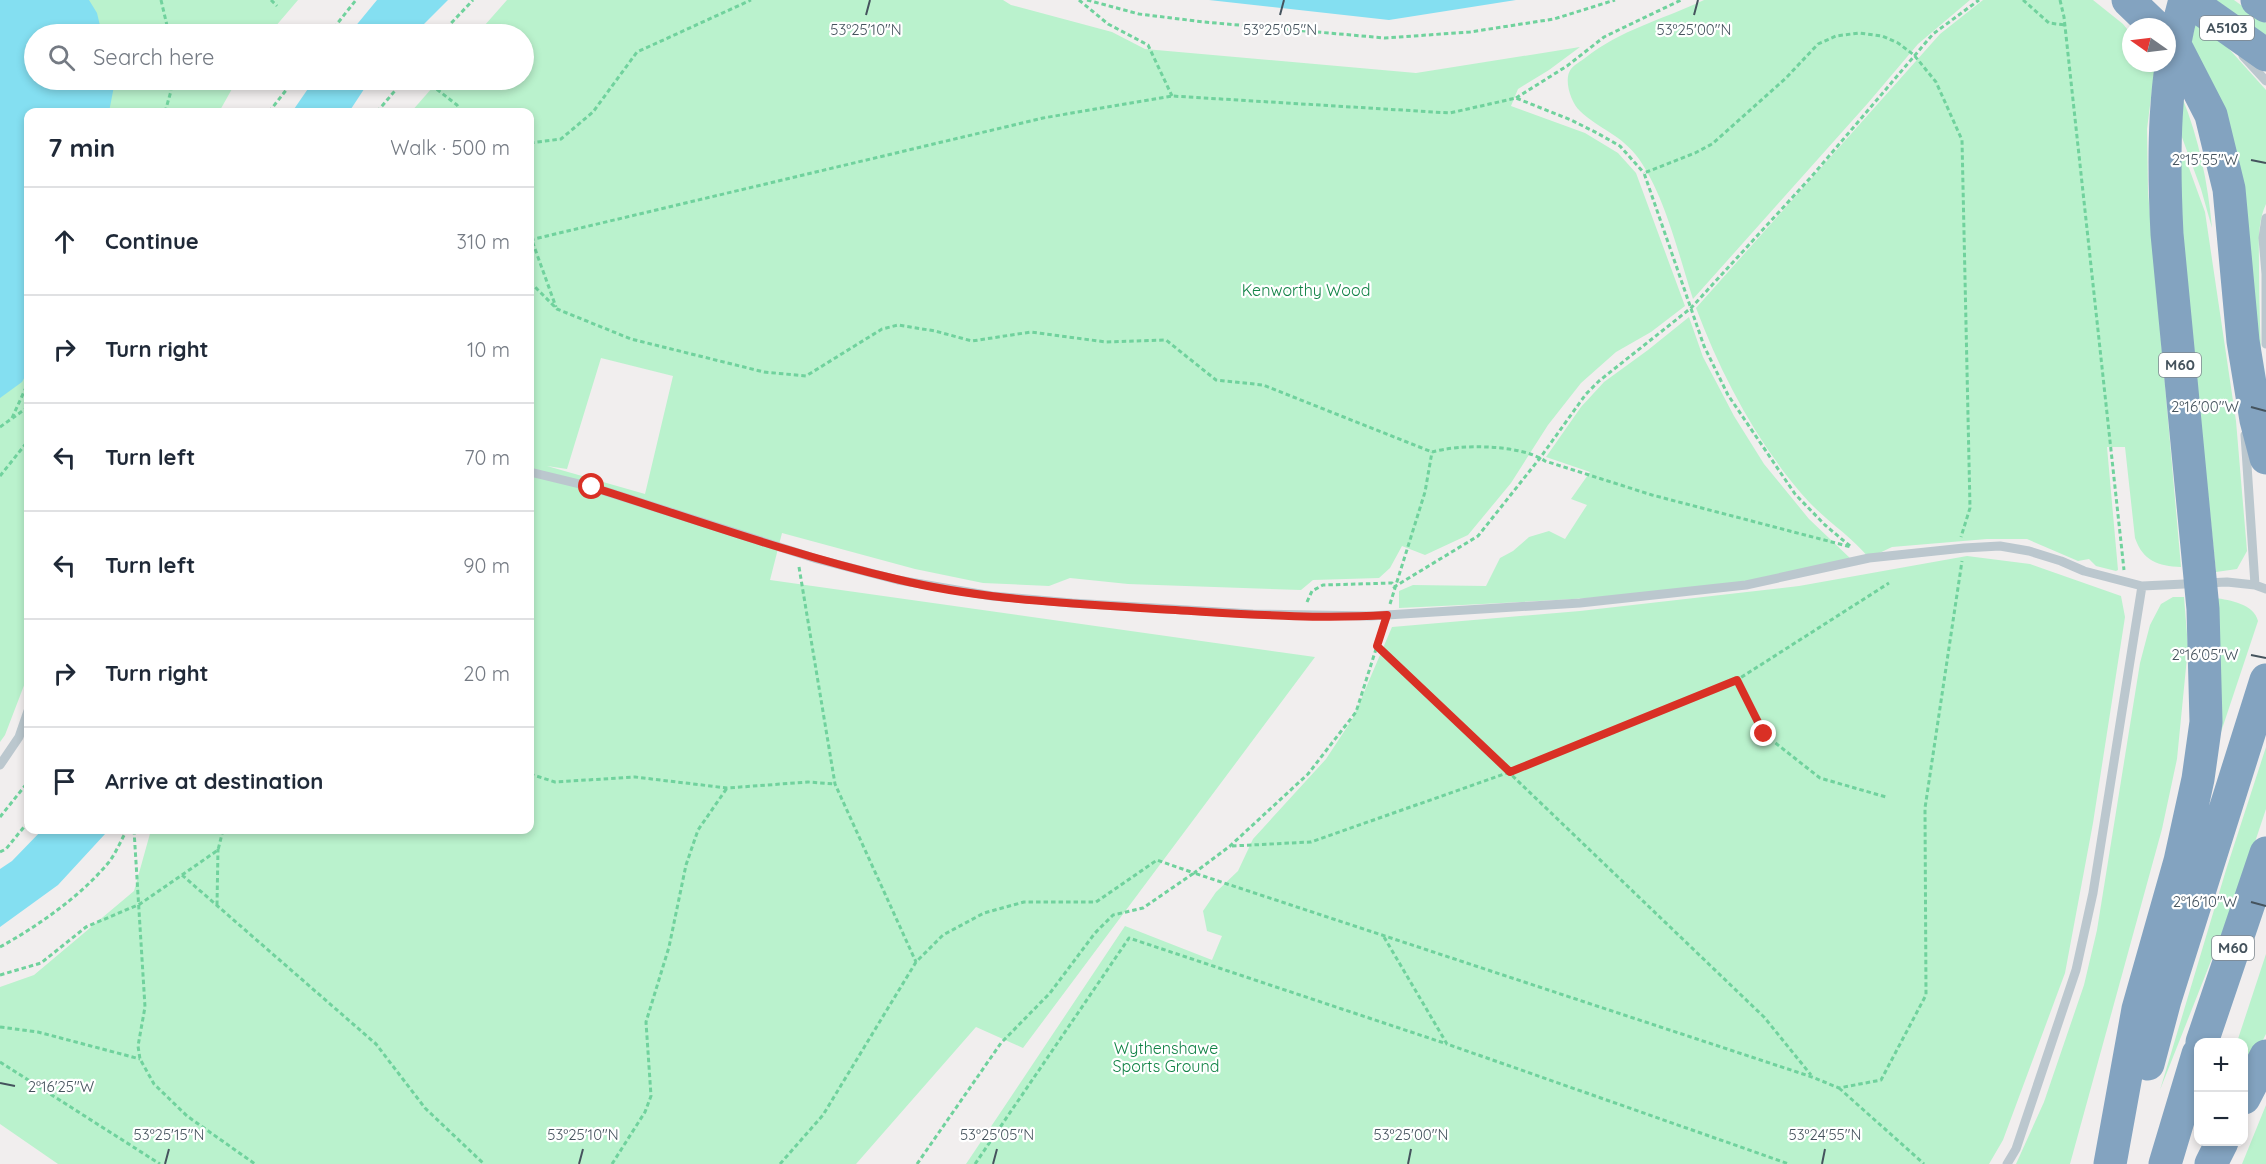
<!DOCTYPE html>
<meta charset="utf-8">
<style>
body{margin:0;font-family:Quicksand,sans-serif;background:#f6f6f7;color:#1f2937}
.controls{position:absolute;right:18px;bottom:18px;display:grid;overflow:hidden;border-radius:12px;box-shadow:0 3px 9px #0003}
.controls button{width:54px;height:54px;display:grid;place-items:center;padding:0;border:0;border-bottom:2px solid #e0e1e3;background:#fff;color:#1f2937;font:30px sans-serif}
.compass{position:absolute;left:2122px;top:18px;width:54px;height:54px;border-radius:50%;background:#fff;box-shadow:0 3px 9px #0003;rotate:284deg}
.stop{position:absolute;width:18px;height:18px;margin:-14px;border:4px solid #d93025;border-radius:50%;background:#fff}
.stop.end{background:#d93025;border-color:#fff;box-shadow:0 2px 6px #0008}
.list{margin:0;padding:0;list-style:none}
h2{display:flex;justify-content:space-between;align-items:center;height:78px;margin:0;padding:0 24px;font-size:26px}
h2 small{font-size:20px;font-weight:400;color:#747a83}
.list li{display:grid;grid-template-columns:39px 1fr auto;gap:18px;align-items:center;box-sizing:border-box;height:108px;padding:0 24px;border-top:2px solid #e0e1e3}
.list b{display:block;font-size:22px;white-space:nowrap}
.list em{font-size:20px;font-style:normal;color:#747a83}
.icon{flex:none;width:33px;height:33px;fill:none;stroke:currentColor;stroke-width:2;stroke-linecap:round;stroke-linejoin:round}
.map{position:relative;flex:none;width:2266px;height:1164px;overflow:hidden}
.search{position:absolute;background:#fff;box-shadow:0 3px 9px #0003;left:24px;top:24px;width:510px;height:66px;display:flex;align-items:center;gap:15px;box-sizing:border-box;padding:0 21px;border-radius:33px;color:#747a83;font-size:22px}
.panel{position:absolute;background:#fff;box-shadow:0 3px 9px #0003;left:24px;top:108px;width:510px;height:726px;border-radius:12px}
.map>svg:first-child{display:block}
</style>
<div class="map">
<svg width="2266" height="1164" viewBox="0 0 2266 1164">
<rect width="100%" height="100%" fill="#f1eeee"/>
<path fill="#baf2cd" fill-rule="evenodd" d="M 0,0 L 298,0 L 269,34 L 34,34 L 34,80 L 237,80 L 219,112 L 28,112 L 28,675 L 5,735 L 0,742 Z
M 507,0 L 1003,0 L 1011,5 L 1112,32 L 1145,49 L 1416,73 L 1580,47 L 1549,70 L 1518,89 L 1511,106 L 1585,133 L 1618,153 L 1636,173 L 1685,306 L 1651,332 L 1616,352 L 1581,383 L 1548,425 L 1511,483 L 1468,535 L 1425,555 L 1402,546 L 1390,568 L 1379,578 L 1313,580 L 1301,590 L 1128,584 L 1070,578 L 1049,586 L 983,583 L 915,569 L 782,533 L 770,580 L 1315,657 L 1023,1048 L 976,1027 L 856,1164 L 58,1164 L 0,1124 L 0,987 L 34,975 L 134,891 L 151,830 L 530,830 L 530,112 L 411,112 L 439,80 L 524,80 L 524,34 L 477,34 ZM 601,358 L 673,376 L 645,494 L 547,466 L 567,469 Z
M 1704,0 L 1970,0 L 1918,44 L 1868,103 L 1693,299 C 1679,256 1665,196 1639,159 C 1621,134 1600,130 1580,111 C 1571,103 1563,79 1571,69 C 1574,65 1581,61 1585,58 C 1620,30 1664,19 1704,0 Z
M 1983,0 L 2093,0 L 2123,24 L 2131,34 L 2131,63 L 2153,63 L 2155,66 L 2147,129 L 2148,192 L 2181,567 C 2158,566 2143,561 2135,538 L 2125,447 L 2107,447 L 2118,570 L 2116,571 L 2096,566 L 2089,559 L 2078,561 L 2027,539 L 1987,539 L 1892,547 L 1869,558 C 1852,537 1828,522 1809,502 C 1759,447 1722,377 1696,308 L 1940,34 Z
M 2216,0 L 2234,0 L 2266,23 L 2266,36 Z
M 2196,21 L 2221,40 L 2266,90 L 2266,204 C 2257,223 2259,246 2259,268 C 2259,311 2261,354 2263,398 L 2188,57 Z
M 2182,97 C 2199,139 2208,183 2212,228 L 2201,189 L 2180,132 Z
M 2185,157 L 2205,212 L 2236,421 L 2247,551 L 2237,569 L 2216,572 L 2179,213 L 2177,160 Z
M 1689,317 L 1703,357 L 1734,416 L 1764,464 L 1809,519 L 1852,560 C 1828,566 1805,573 1781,577 C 1654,597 1526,602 1399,608 L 1399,591 L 1413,585 L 1486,586 L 1500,558 L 1513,551 L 1529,537 L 1549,531 L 1565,539 L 1587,505 L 1571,499 L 1590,472 L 1546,457 L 1581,407 L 1604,382 L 1648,350 Z
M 1967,556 L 2030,564 L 2121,596 L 2125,617 L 2093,823 L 2065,973 L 2003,1140 L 1989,1164 L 966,1164 L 1125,926 L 1212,960 L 1222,936 L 1207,931 L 1203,911 L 1216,892 L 1238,871 L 1253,839 L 1326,759 L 1353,718 L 1392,627 L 1580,611 L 1799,586 Z
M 2173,597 L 2184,597 L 2188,647 L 2177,759 L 2162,829 L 2070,1164 L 2016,1164 L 2044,1102 L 2084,985 L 2097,930 L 2140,663 L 2150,625 L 2161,604 Z
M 2215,598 C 2230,600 2254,604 2258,621 L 2218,741 Z
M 2266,747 L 2266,809 L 2239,890 L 2160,1090 L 2226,870 Z
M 2266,954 L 2266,1034 L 2244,1076 L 2244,1042 L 2237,1042 Z
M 2266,1105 L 2266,1164 L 2242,1164 Z"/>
<path fill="#84dff1" d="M 0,0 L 89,0 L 97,13 L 102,34 L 34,34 L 34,80 L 114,80 L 115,81 L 109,112 L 28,112 L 28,371 L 22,382 L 0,398 Z
M 377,0 L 448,0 L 414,34 L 349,34 Z
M 1209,0 L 1516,0 L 1389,20 Z
M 314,80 L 370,80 L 349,112 L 292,112 Z
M 42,830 L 107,830 L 105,834 L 58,885 L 0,927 L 0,869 L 12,861 Z"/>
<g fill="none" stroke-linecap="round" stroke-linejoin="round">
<path stroke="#70d29d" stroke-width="3" stroke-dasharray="4.5 3" stroke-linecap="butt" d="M 161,0 L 169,34
M 271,0 L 277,6
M 1079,0 L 1108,24 L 1148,45 L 1172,96
M 1087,0 L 1139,14 L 1204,22 L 1385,38 L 1470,32 L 1554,19 L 1615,0
M 2023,0 L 2049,23 L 2065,25
M 2060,0 L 2064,17 L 2124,570
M 329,34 L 356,0
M 441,34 L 473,0
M 425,80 L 457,105 L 461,112
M 1516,98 L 1567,66 L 1604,37 L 1681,0
M 165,112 L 171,91 L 171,80
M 269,112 L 294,80
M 377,112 L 404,80
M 530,143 L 561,139 L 593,112 L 637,52 L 751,0
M 530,235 L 556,307
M 530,240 L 1043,118 L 1172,96 L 1450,113 L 1516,98 L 1571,120 L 1597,133 L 1620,146 L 1644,173
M 530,282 L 557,309 L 631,339 L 764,372 L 806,376 L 882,329 L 898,325 L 935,331 L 972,341 L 1031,332 L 1106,342 L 1166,340 L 1216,380 L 1263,385 L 1432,452 C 1460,444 1520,444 1545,461 L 1652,495 L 1851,547
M 12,418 L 28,383
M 0,427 L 28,407
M 0,476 L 28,441
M 1850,546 L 1825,525 L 1795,494 L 1728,395 L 1704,346 L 1644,173 L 1695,153 L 1712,144 L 1786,78 L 1818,44 L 1836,36 L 1859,33 L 1882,36 L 1898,43 L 1914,55 L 1936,82 L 1962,140 L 1970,508 L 1961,537
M 799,567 L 835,784 L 916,962
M 1307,602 L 1312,591 L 1323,585 L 1392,583 L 1394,587 L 1478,536 L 1540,458 L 1586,394 L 1599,381 L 1691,308 L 1812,176 L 1933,34 L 1979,0
M 1390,604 L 1425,492 L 1432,452
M 1377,646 L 1764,1017 L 1811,1075
M 1737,680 L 1764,734 L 1820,778 L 1886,797
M 530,774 L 555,782 L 635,777 L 727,788 L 808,782 L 835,784
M 0,817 L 28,782
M 134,830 L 145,1007 L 138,1046 L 140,1059 L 154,1084 L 187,1116 L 255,1164
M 1232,846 L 1311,842 L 1510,772 L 1737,680 L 1889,583
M 0,852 L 6,849 L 28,822
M 182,875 L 376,1044 L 425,1108 L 484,1164
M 217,905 L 218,849
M 1384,937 L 1447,1044 L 1789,1164
M 0,947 C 38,926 81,896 109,862 C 116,853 121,840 127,830
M 0,975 L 41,963 L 86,927 L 140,904 L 218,850 L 223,830
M 0,1027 L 38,1032 L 140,1059
M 0,1062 L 160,1164
M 1839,1088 L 1924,1164
M 612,1164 L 645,1112 L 651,1096 L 646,1022 L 669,947 L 686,865 L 698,830 L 727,788
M 780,1164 L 823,1115 L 916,962 L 943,935 L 984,913 L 1024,902 L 1096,902 L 1157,860 L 1194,873 L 1230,846 L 1308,774 L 1356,712 L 1383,627
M 917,1164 L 1001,1043 L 1050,993 L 1095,933 L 1113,915 L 1143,908 L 1194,873 L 1812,1077 L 1839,1088 L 1881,1080 L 1926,995 L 1925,808 L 1962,561
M 975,1164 L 1129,938 L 1447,1044"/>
<path stroke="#bbc7ce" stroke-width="9" d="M 2243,56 L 2266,81
M 2266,218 L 2263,238 L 2266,274 L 2266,344
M 2245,435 L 2255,585
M 530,472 L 592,487 L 817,559 L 898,580 L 992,596 L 1072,603 L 1253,614 L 1371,616 L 1580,603 L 1746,585 L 1869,558 L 1964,548 L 2000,546 L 2029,551 L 2061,561 L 2084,571 L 2142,586 L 2227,582 L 2255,585 L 2266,589
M 0,765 L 19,737 L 28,711
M 2007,1164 L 2016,1149 L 2076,970 L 2093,893 L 2142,586"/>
<path stroke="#83a3c0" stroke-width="33" d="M 2128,0 L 2156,27
M 2188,0 L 2266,55
M 2257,0 L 2266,6
M 2170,41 L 2175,45 L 2211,115 L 2229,189 L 2243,341 L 2256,420 L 2266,458
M 2202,1042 L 2266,853
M 2148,1064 L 2165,1000 L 2266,680
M 2244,1098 L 2266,1056
M 2110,1164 L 2138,1009 L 2180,861 L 2198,779 L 2206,722 L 2203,609 L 2167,234 C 2163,155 2163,76 2185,0
M 2165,1164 L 2198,1054
M 2211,1164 L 2222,1142"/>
</g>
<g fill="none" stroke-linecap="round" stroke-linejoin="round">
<path stroke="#d93025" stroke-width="8" d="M 592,487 C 693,519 793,555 896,579 C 981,600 1069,603 1156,609 C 1233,613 1310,620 1387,615 L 1377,646 L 1510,772 L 1737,680 L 1764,734"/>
</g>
<path fill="none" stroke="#45535d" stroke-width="2" d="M 866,15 L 870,0M 1280,15 L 1284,0M 1694,15 L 1698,0M 2251,160 L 2266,163M 2251,407 L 2266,411M 2251,655 L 2266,658M 2251,902 L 2266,906M 0,1083 L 15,1086M 165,1164 L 169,1149M 579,1164 L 583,1149M 993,1164 L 997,1149M 1408,1164 L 1411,1149M 1822,1164 L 1825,1149"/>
<g text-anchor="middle" stroke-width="4.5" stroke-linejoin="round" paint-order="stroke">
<g fill="#fff" stroke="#7d878e" stroke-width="1.5">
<rect x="2200" y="16" width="54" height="24" rx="4.5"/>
<rect x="2159" y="353" width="42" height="24" rx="4.5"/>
<rect x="2212" y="936" width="42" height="24" rx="4.5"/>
</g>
<g font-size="15" font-weight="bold" fill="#45535d">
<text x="2227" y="33">A5103</text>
<text x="2180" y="370">M60</text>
<text x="2233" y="953">M60</text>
</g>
<g font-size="16" fill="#118346" stroke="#fff">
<text x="1306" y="296">Kenworthy Wood</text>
<text x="1166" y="1054">Wythenshawe<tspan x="1166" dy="18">Sports Ground</tspan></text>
</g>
</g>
<g font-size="15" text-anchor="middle" fill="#45535d" stroke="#fff" stroke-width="4.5" stroke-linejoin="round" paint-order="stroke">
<text x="866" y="35">53°25'10"N</text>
<text x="1280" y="35">53°25'05"N</text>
<text x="1694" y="35">53°25'00"N</text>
<text x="2205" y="165">2°15'55"W</text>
<text x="2205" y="412">2°16'00"W</text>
<text x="2205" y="660">2°16'05"W</text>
<text x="2205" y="907">2°16'10"W</text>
<text x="61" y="1092">2°16'25"W</text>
<text x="169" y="1140">53°25'15"N</text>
<text x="583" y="1140">53°25'10"N</text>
<text x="997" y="1140">53°25'05"N</text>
<text x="1411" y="1140">53°25'00"N</text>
<text x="1825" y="1140">53°24'55"N</text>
</g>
</svg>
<div class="controls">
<button>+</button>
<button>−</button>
</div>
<svg class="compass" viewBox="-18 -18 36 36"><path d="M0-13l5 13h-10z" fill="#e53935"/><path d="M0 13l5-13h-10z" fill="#747a83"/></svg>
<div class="stop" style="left:592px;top:487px"></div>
<div class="stop end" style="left:1764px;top:734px"></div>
<div class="search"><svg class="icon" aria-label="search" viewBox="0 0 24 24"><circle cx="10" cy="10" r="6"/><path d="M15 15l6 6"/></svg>Search here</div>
<section class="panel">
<h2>7 min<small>Walk · 500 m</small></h2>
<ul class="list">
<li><svg class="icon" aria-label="ahead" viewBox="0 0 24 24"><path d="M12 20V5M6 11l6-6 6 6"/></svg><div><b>Continue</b></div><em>310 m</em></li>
<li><svg class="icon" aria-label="right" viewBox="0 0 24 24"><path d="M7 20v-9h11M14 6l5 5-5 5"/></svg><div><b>Turn right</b></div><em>10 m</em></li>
<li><svg class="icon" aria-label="left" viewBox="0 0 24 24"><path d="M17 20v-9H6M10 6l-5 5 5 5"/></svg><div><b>Turn left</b></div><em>70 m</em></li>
<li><svg class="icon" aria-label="left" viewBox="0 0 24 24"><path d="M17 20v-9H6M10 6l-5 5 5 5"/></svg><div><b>Turn left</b></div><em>90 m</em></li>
<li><svg class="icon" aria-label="right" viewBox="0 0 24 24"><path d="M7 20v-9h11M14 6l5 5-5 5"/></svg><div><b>Turn right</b></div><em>20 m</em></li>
<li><svg class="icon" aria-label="arrive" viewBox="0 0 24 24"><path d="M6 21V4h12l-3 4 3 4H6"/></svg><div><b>Arrive at destination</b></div></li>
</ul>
</section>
</div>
